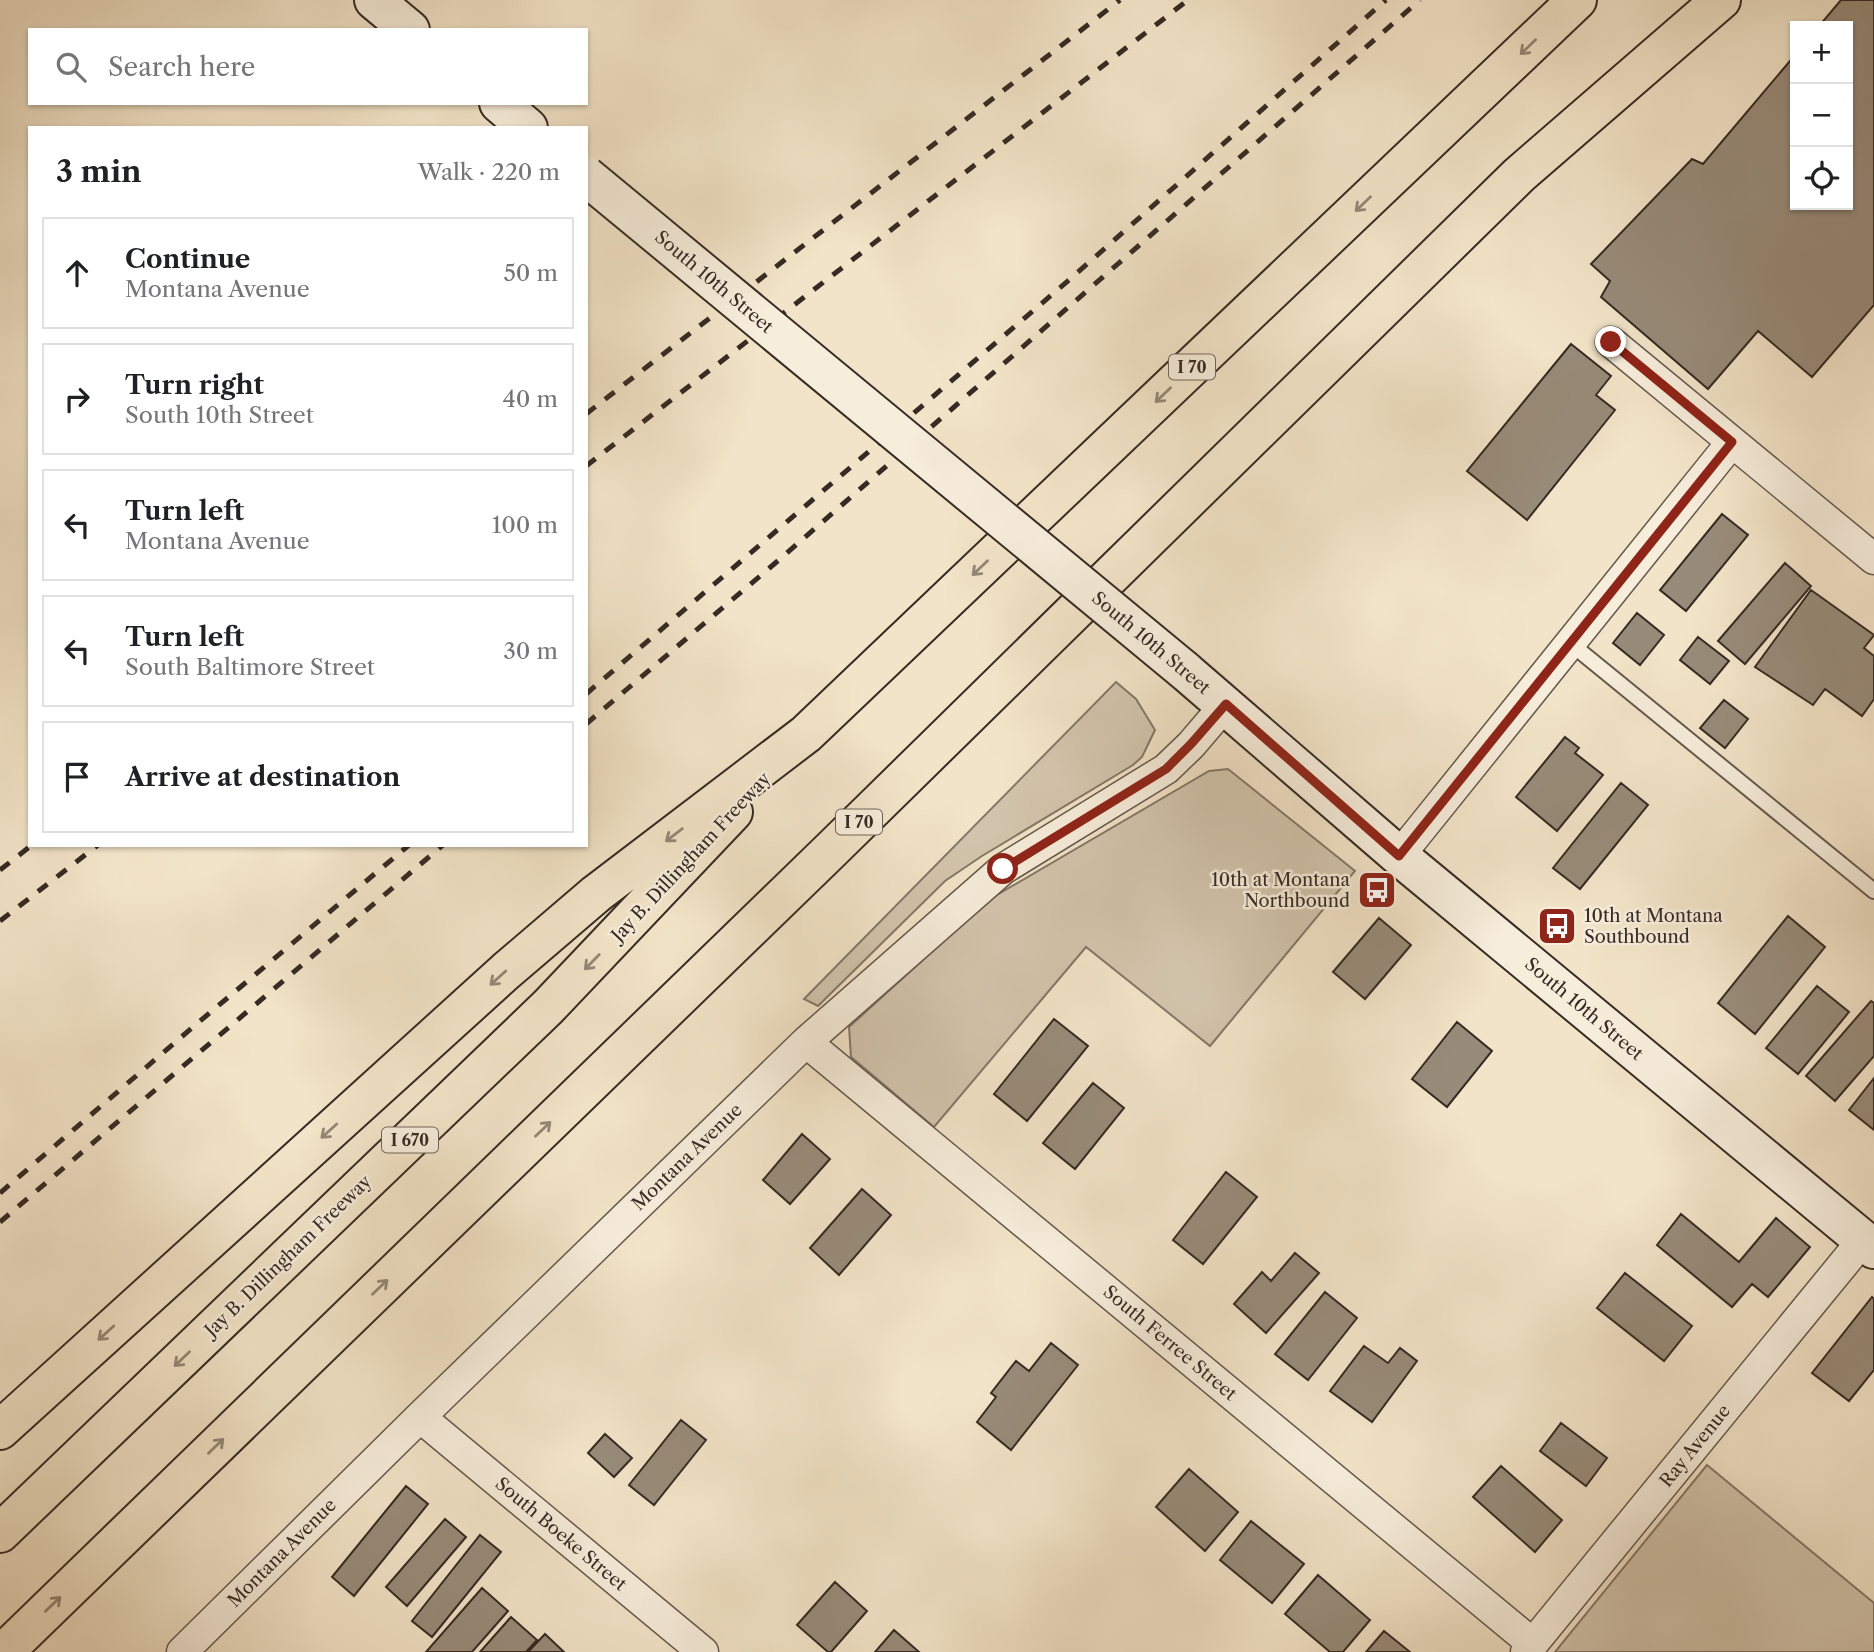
<!DOCTYPE html>
<meta charset="utf-8">
<style>
body{margin:0;font-family:"Libre Caslon Text",serif;background:#f2f2f2;color:#202124}
.controls{position:absolute;right:21px;top:21px;display:grid;overflow:hidden;border-radius:0px;box-shadow:0 2px 5px #0004}
.controls button{width:63px;height:63px;display:grid;place-items:center;padding:0;border:0;border-bottom:2px solid #e0e0e0;background:#fff;color:#202124;font:35px sans-serif}
.stop{position:absolute;width:21px;height:21px;margin:-16px;border:5px solid #8f2418;border-radius:50%;background:#fff}
.stop.end{background:#8f2418;border-color:#fff;box-shadow:0 2px 7px #0008}
.list{margin:0;padding:0;list-style:none}
h2{display:flex;justify-content:space-between;align-items:center;height:91px;margin:0;padding:0 28px;font-size:30px}
h2 small{font-size:23px;font-weight:400;color:#757577}
.list li{display:grid;grid-template-columns:46px 1fr auto;gap:21px;align-items:center;box-sizing:border-box;height:112px;margin:0 14px 14px;padding:0 14px;border:2px solid #e0e0e0;border-radius:0px}
.list b{display:block;font-size:26px;white-space:nowrap}
.list p{margin:0;font-size:23px;white-space:nowrap;color:#757577}
.list em{font-size:23px;font-style:normal;color:#757577}
.icon{flex:none;width:38px;height:38px;fill:none;stroke:currentColor;stroke-width:2;stroke-linecap:round;stroke-linejoin:round}
.map{position:relative;flex:none;width:1874px;height:1652px;overflow:hidden}
.search{position:absolute;background:#fff;box-shadow:0 2px 5px #0004;left:28px;top:28px;width:560px;height:77px;display:flex;align-items:center;gap:18px;box-sizing:border-box;padding:0 24px;border-radius:0px;color:#757577;font-size:26px}
.panel{position:absolute;background:#fff;box-shadow:0 2px 5px #0004;left:28px;top:126px;width:560px;height:721px;border-radius:0px}
.map>svg:first-child{display:block}
</style>
<div class="map">
<svg width="1874" height="1652" viewBox="0 0 1874 1652">
<rect width="100%" height="100%" fill="#f2e4c8"/>
<filter id="stains"><feTurbulence type="fractalNoise" baseFrequency=".00286" numOctaves="4"/><feColorMatrix values="0 0 0 0 .2 0 0 0 0 .09 0 0 0 0 .02 0 0 0 .5 -.17"/></filter>
<radialGradient id="worn" r=".72"><stop offset=".6" stop-color="#630" stop-opacity="0"/><stop offset="1" stop-color="#630" stop-opacity=".3"/></radialGradient>
<path fill="#d2c4ac" stroke="#847768" stroke-width="2" d="M 1116,682 L 1136,699 L 1155,730 L 1142,757 L 1133,765 L 982,856 L 945,881 L 818,1006 L 804,999 Z
M 1228,769 L 1355,871 L 1210,1046 L 1086,947 L 934,1127 L 851,1057 L 849,1027 L 990,899 L 1209,771 Z
M 1707,1465 L 1874,1603 L 1874,1652 L 1555,1652 Z"/>
<path fill="#988b79" stroke="#372a24" stroke-width="2" d="M 1841,0 L 1874,0 L 1874,305 L 1812,377 L 1758,331 L 1708,389 L 1601,297 L 1610,281 L 1591,264 L 1692,159 L 1703,164 L 1795,55 L 1795,205 L 1848,205 L 1848,26 L 1819,26 Z
M 1571,344 L 1611,376 L 1596,395 L 1615,410 L 1527,520 L 1467,471 Z
M 1722,514 L 1748,535 L 1686,611 L 1660,590 Z
M 1785,563 L 1811,586 L 1745,664 L 1718,641 Z
M 1811,590 L 1874,635 L 1864,648 L 1874,656 L 1874,699 L 1862,716 L 1825,689 L 1813,705 L 1755,667 Z
M 1637,613 L 1664,635 L 1640,665 L 1613,643 Z
M 1698,637 L 1729,661 L 1710,684 L 1680,660 Z
M 1724,700 L 1748,719 L 1725,748 L 1700,728 Z
M 1565,737 L 1579,748 L 1575,753 L 1603,775 L 1557,831 L 1516,797 Z
M 1621,783 L 1648,805 L 1580,889 L 1553,868 Z
M 1788,916 L 1825,947 L 1755,1034 L 1718,1003 Z
M 1379,918 L 1411,945 L 1365,999 L 1333,972 Z
M 1817,986 L 1849,1012 L 1798,1074 L 1766,1048 Z
M 1871,1001 L 1874,1003 L 1874,1056 L 1835,1101 L 1806,1076 Z
M 1054,1019 L 1088,1046 L 1027,1121 L 994,1094 Z
M 1457,1022 L 1492,1051 L 1447,1107 L 1412,1079 Z
M 1874,1078 L 1874,1130 L 1849,1110 Z
M 1093,1083 L 1124,1108 L 1075,1169 L 1043,1143 Z
M 802,1134 L 830,1159 L 790,1204 L 763,1180 Z
M 1226,1172 L 1257,1197 L 1203,1264 L 1173,1240 Z
M 862,1189 L 891,1215 L 839,1275 L 810,1248 Z
M 1681,1214 L 1739,1262 L 1776,1218 L 1810,1247 L 1768,1297 L 1752,1284 L 1732,1307 L 1657,1245 Z
M 1295,1253 L 1319,1273 L 1266,1333 L 1234,1304 L 1262,1272 L 1271,1281 Z
M 1625,1273 L 1692,1326 L 1664,1361 L 1597,1308 Z
M 1325,1292 L 1357,1318 L 1308,1380 L 1275,1354 Z
M 1872,1297 L 1874,1299 L 1874,1370 L 1849,1401 L 1812,1373 Z
M 1051,1343 L 1078,1365 L 1011,1450 L 977,1422 L 996,1397 L 991,1393 L 1016,1361 L 1029,1371 Z
M 1364,1346 L 1388,1363 L 1400,1348 L 1417,1361 L 1372,1422 L 1330,1391 Z
M 681,1420 L 706,1440 L 654,1505 L 629,1485 Z
M 1561,1423 L 1607,1458 L 1586,1486 L 1540,1451 Z
M 605,1434 L 632,1458 L 614,1477 L 588,1453 Z
M 1501,1466 L 1562,1520 L 1535,1552 L 1473,1497 Z
M 1189,1469 L 1238,1512 L 1205,1551 L 1156,1507 Z
M 406,1486 L 428,1504 L 354,1596 L 332,1577 Z
M 445,1519 L 466,1537 L 407,1606 L 386,1587 Z
M 1251,1521 L 1304,1564 L 1272,1603 L 1220,1560 Z
M 480,1535 L 501,1552 L 432,1637 L 412,1621 Z
M 1318,1575 L 1370,1620 L 1343,1652 L 1330,1652 L 1285,1614 Z
M 835,1582 L 867,1611 L 831,1652 L 828,1652 L 797,1625 Z
M 482,1588 L 508,1611 L 472,1652 L 426,1652 Z
M 511,1617 L 537,1640 L 526,1652 L 480,1652 Z
M 894,1630 L 919,1652 L 875,1652 Z
M 1384,1631 L 1410,1652 L 1366,1652 Z
M 545,1634 L 564,1652 L 528,1652 Z"/>
<g fill="none" stroke-linecap="round" stroke-linejoin="round">
<g stroke="#66584d" stroke-width="18">
<path id="lane" d="M 1570,643 L 1874,891"/>
</g>
<g stroke="#66584d" stroke-width="33">
<path id="street" d="M 1611,342 L 1874,559
M 1399,856 L 1732,442
M 806,1042 L 1533,1644
M 420,1417 L 703,1652
M 182,1652 L 420,1417 L 806,1042 L 1003,869 L 1166,769 L 1191,745 L 1226,704
M 1526,1652 L 1863,1240"/>
</g>
<g stroke="#372a24" stroke-width="42">
<path id="secondary" d="M 374,0 L 410,30
M 499,103 L 528,128
M 1184,670 L 1399,856 L 1874,1249"/>
</g>
<g stroke="#372a24" stroke-width="42">
<path id="highway" d="M 0,1430 L 506,971 L 596,894 L 806,734 L 1577,0
M 0,1533 L 548,1007 L 733,812
M 4,1652 L 829,852 L 1519,175 L 1721,0"/>
</g>
<use href="#lane" stroke="#f7eddb" stroke-width="14"/>
<use href="#street" stroke="#f7eddb" stroke-width="30"/>
<use href="#secondary" stroke="#f7eddb" stroke-width="38"/>
<use href="#highway" stroke="#f2e4c8" stroke-width="38"/>
<path stroke="#372a24" stroke-width="5" stroke-dasharray="12 12" stroke-linecap="butt" d="M 586,414 L 1120,0
M 586,466 L 1188,0
M 586,694 L 1069,280 L 1386,0
M 586,724 L 780,559 L 1420,0
M 0,870 L 32,845
M 0,921 L 98,845
M 0,1193 L 193,1027 L 409,845
M 0,1222 L 443,845"/>
<g stroke="#372a24" stroke-width="42" stroke-linecap="butt">
<path id="secondary-bridge" d="M 586,176 L 1184,670"/>
</g>
<use href="#secondary-bridge" stroke="#f7eddb" stroke-width="38"/>
</g>
<defs><path id="oneway-shaft" d="M-6 0H5M1.5-3L5.5 0L1.5 3" fill="none" stroke-width="1.6" stroke-linecap="round" stroke-linejoin="round" transform="scale(1.75)"/></defs>
<g stroke="#948776">
<use href="#oneway-shaft" transform="translate(1528 47) rotate(136)"/>
<use href="#oneway-shaft" transform="translate(1363 204) rotate(136)"/>
<use href="#oneway-shaft" transform="translate(1163 395) rotate(136)"/>
<use href="#oneway-shaft" transform="translate(980 568) rotate(136)"/>
<use href="#oneway-shaft" transform="translate(674 835) rotate(143)"/>
<use href="#oneway-shaft" transform="translate(592 962) rotate(134)"/>
<use href="#oneway-shaft" transform="translate(498 978) rotate(138)"/>
<use href="#oneway-shaft" transform="translate(543 1129) rotate(-44)"/>
<use href="#oneway-shaft" transform="translate(329 1131) rotate(138)"/>
<use href="#oneway-shaft" transform="translate(380 1287) rotate(-44)"/>
<use href="#oneway-shaft" transform="translate(106 1333) rotate(138)"/>
<use href="#oneway-shaft" transform="translate(182 1359) rotate(136)"/>
<use href="#oneway-shaft" transform="translate(216 1446) rotate(-44)"/>
<use href="#oneway-shaft" transform="translate(53 1604) rotate(-44)"/>
</g>
<g fill="none" stroke-linecap="round" stroke-linejoin="round">
<path stroke="#8f2418" stroke-width="9" d="M 1003,869 L 1166,769 L 1191,744 L 1226,704 L 1399,856 L 1732,442 L 1611,342"/>
</g>
<defs>
<g id="bus-square" transform="scale(2.0125)"><rect x="-9" y="-9" width="18" height="18" rx="4" fill="#8f2418" stroke="#f7eddb"/><path d="M-5-6H5V4H4V6H2V4H-2V6H-4V4H-5ZM-3.5-4V0h7V-4ZM-3.5 1.2v1.5H-2V1.2ZM2 1.2v1.5H3.5V1.2Z" fill="#fff"/></g>
</defs>
<g fill-rule="evenodd">
<use href="#bus-square" x="1377" y="890"/>
<use href="#bus-square" x="1557" y="926"/>
</g>
<g text-anchor="middle" stroke-width="5" stroke-linejoin="round" paint-order="stroke">
<g fill="#f7eddb" stroke="#71645b" stroke-width="2">
<rect x="1169" y="354.5" width="46" height="25" rx="5"/>
<rect x="836" y="809.5" width="46" height="25" rx="5"/>
<rect x="382" y="1127.5" width="56" height="25" rx="5"/>
</g>
<g font-size="16" font-weight="bold" fill="#372a24">
<text x="1192" y="373">I 70</text>
<text x="859" y="828">I 70</text>
<text x="410" y="1146">I 670</text>
</g>
<g font-size="18" fill="#372a24" stroke="#f7eddb">
<text transform="translate(714 282) rotate(40)" y="6">South 10th Street</text>
<text transform="translate(1151 643) rotate(40)" y="6">South 10th Street</text>
<text transform="translate(691 857) rotate(-47)" y="6">Jay B. Dillingham Freeway</text>
<text transform="translate(1584 1009) rotate(40)" y="6">South 10th Street</text>
<text transform="translate(687 1157) rotate(-44)" y="6">Montana Avenue</text>
<text transform="translate(288 1256) rotate(-44)" y="6">Jay B. Dillingham Freeway</text>
<text transform="translate(1170 1343) rotate(40)" y="6">South Ferree Street</text>
<text transform="translate(1695 1446) rotate(-51)" y="6">Ray Avenue</text>
<text transform="translate(561 1534) rotate(40)" y="6">South Boeke Street</text>
<text transform="translate(282 1553) rotate(-45)" y="6">Montana Avenue</text>
</g>
<g font-size="18" fill="#372a24" stroke="#f7eddb" text-anchor="end">
<text x="1350" y="886">10th at Montana<tspan x="1350" dy="21">Northbound</tspan></text>
<text x="1584" y="922" text-anchor="start">10th at Montana<tspan x="1584" dy="21">Southbound</tspan></text>
</g>
</g>
<rect width="100%" height="100%" filter="url(#stains)"/>
<rect width="100%" height="100%" fill="url(#worn)"/>
</svg>
<div class="controls">
<button>+</button>
<button>−</button>
<button><svg class="icon" aria-label="locate" viewBox="0 0 24 24"><circle cx="12" cy="12" r="6"/><path d="M12 2v4M12 18v4M2 12h4M18 12h4"/></svg></button>
</div>
<div class="stop" style="left:1003px;top:869px"></div>
<div class="stop end" style="left:1611px;top:342px"></div>
<div class="search"><svg class="icon" aria-label="search" viewBox="0 0 24 24"><circle cx="10" cy="10" r="6"/><path d="M15 15l6 6"/></svg>Search here</div>
<section class="panel">
<h2>3 min<small>Walk · 220 m</small></h2>
<ul class="list">
<li><svg class="icon" aria-label="ahead" viewBox="0 0 24 24"><path d="M12 20V5M6 11l6-6 6 6"/></svg><div><b>Continue</b><p>Montana Avenue</p></div><em>50 m</em></li>
<li><svg class="icon" aria-label="right" viewBox="0 0 24 24"><path d="M7 20v-9h11M14 6l5 5-5 5"/></svg><div><b>Turn right</b><p>South 10th Street</p></div><em>40 m</em></li>
<li><svg class="icon" aria-label="left" viewBox="0 0 24 24"><path d="M17 20v-9H6M10 6l-5 5 5 5"/></svg><div><b>Turn left</b><p>Montana Avenue</p></div><em>100 m</em></li>
<li><svg class="icon" aria-label="left" viewBox="0 0 24 24"><path d="M17 20v-9H6M10 6l-5 5 5 5"/></svg><div><b>Turn left</b><p>South Baltimore Street</p></div><em>30 m</em></li>
<li><svg class="icon" aria-label="arrive" viewBox="0 0 24 24"><path d="M6 21V4h12l-3 4 3 4H6"/></svg><div><b>Arrive at destination</b></div></li>
</ul>
</section>
</div>
